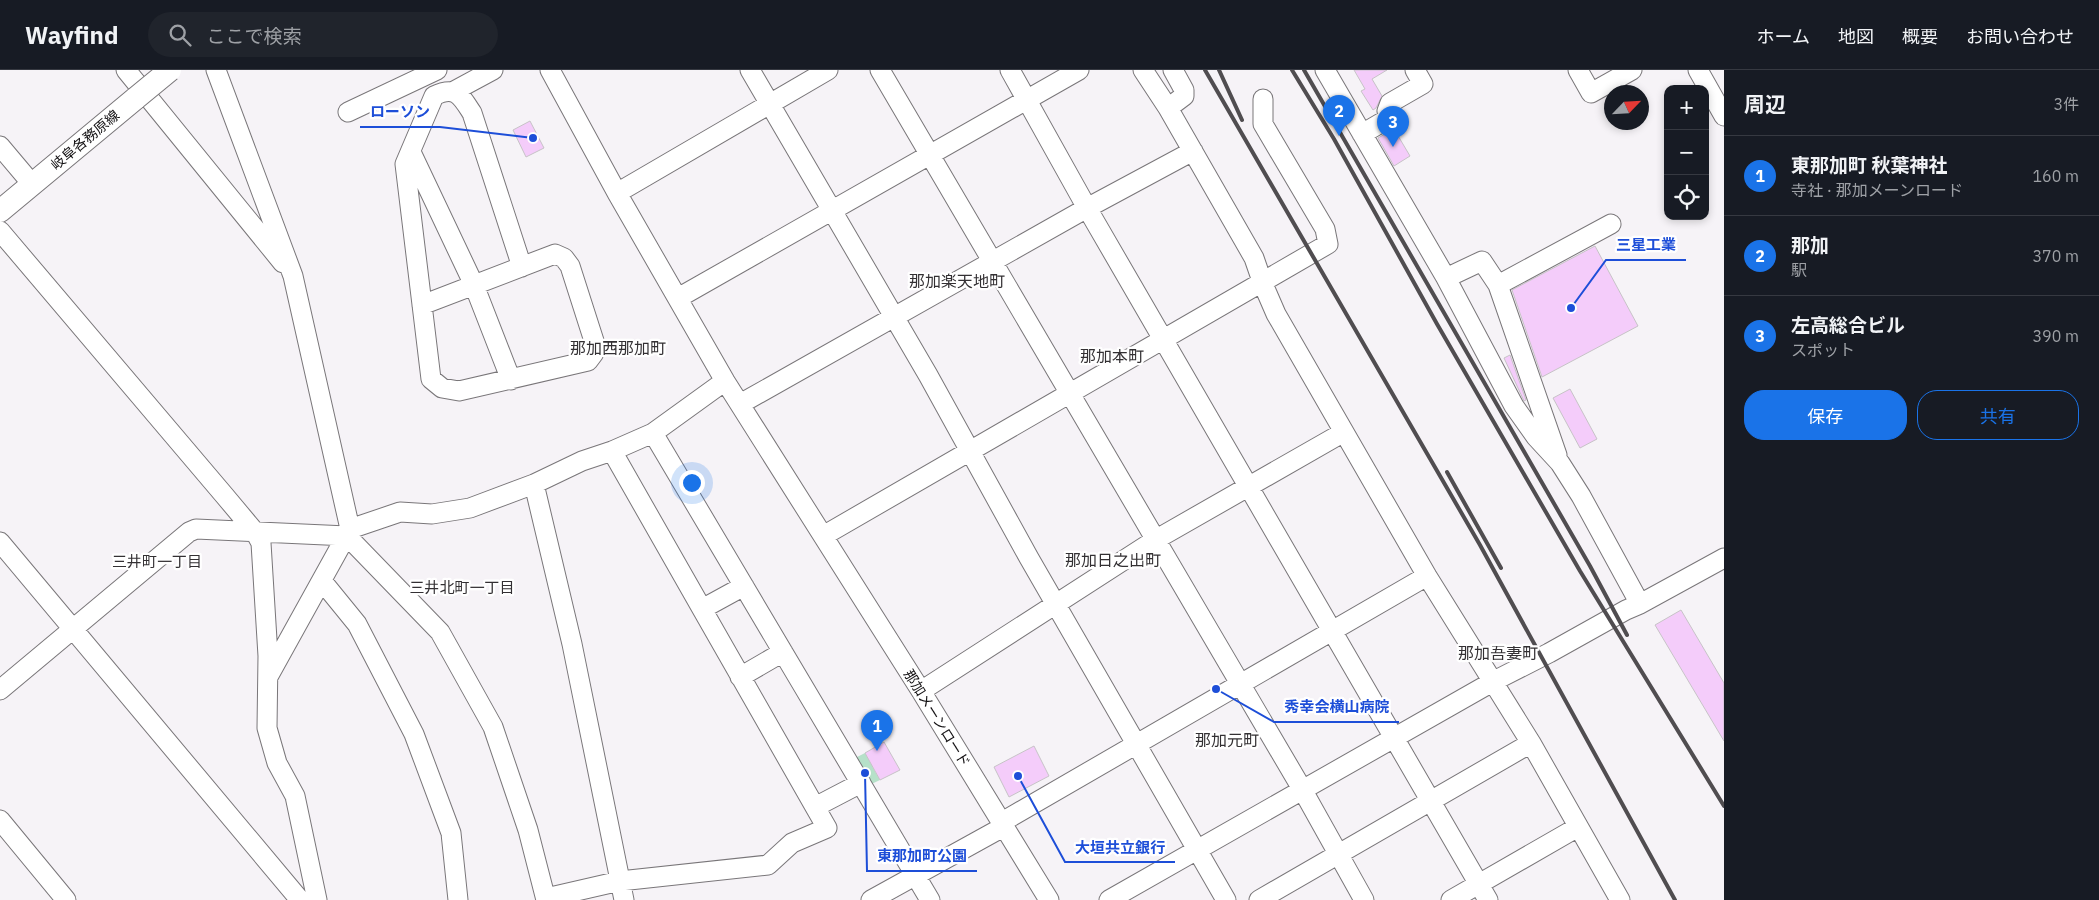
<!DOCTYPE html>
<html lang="ja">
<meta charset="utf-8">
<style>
body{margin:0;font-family:"IBM Plex Sans","Noto Sans JP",sans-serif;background:#20242c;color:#f1f3f6}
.controls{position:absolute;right:15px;top:15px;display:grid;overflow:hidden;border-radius:10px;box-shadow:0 2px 8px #0003}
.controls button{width:45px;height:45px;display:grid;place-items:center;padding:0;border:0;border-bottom:1px solid #363941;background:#171b24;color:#f1f3f6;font:25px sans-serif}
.compass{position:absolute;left:1604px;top:15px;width:45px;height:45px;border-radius:50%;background:#171b24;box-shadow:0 2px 8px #0003;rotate:65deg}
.you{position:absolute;left:691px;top:412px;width:18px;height:18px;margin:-12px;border:4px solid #fff;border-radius:50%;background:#1a73e8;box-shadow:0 0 0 8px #1a73e833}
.badge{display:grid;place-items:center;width:32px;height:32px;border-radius:50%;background:#1a73e8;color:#fff;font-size:16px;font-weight:700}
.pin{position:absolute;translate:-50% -41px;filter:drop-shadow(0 1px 2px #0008)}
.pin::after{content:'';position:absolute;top:26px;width:18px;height:15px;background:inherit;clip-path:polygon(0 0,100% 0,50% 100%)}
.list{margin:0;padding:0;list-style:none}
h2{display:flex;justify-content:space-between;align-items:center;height:65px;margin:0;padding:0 20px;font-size:21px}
h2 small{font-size:16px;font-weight:400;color:#9ea1a6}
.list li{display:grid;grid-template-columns:32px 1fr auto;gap:15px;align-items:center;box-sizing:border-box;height:80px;padding:0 20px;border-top:1px solid #363941}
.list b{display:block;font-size:19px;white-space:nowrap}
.list p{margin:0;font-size:16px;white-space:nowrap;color:#9ea1a6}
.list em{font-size:16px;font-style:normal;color:#9ea1a6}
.actions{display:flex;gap:10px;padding:15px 20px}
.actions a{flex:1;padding:11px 0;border:1px solid #1a73e8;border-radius:20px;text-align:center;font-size:18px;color:#1a73e8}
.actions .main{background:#1a73e8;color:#fff}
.icon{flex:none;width:28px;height:28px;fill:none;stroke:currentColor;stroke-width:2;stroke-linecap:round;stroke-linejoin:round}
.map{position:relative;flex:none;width:1724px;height:830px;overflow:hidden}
header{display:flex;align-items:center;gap:30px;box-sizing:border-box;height:70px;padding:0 25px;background:#171b24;border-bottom:1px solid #363941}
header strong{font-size:24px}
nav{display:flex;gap:28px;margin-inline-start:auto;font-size:18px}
.search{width:350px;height:45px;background:#20242c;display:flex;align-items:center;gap:12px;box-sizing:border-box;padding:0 18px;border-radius:28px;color:#9ea1a6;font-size:19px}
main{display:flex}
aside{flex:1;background:#171b24}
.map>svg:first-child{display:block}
</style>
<header>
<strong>Wayfind</strong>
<div class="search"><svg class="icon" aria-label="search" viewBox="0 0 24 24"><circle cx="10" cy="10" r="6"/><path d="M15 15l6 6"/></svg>ここで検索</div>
<nav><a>ホーム</a><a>地図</a><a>概要</a><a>お問い合わせ</a></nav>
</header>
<main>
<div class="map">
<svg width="1724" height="830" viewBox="0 0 1724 830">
<rect width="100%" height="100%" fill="#f6f3f7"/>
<path fill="#b6e1c9" d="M 888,680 L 890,684 L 872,696 L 880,710 L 863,718 L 847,692 L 865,683 L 870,691 Z"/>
<path fill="#f4ccfa" stroke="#c7c3c7" d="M 1354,0 L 1387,0 L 1372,9 L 1382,26 L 1376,38 L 1373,40 L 1361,21 L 1365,19 Z
M 530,51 L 544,78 L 526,87 L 513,60 Z
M 1394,59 L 1410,86 L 1394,96 L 1378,68 Z
M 1595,176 L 1638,256 L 1542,307 L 1512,220 Z
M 1510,285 L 1526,330 L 1524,331 L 1504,288 Z
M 1570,319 L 1597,369 L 1580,378 L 1553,328 Z
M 1681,540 L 1724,613 L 1724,671 L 1655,555 Z
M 884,672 L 900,700 L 880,710 L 865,683 Z
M 1034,676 L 1049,706 L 1009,727 L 994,697 Z"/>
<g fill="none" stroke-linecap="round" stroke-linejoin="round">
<g stroke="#797679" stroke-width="21">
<path id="minor" d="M 126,0 L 283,193
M 216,0 L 293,206 L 350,459 L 268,607
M 550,0 L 617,123 L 725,311 L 921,621 L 1049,830
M 750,0 L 928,305 L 1029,488 L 1226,830
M 880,0 L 1302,719 L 1364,830
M 1010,0 L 1087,138 L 1488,830
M 1143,0 L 1168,38 L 1254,188 L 1263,214 L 1276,244 L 1427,506 L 1531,673 L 1620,830
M 1325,0 L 1446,208 L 1514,336 L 1536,367 L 1560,393 L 1581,426 L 1640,534
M 1578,0 L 1591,23 L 1632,0
M 1698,0 L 1724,46
M 454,21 L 493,0
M 1168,38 L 1184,26 L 1184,20 L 1173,0
M 348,42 L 437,0
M 1362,64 L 1391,47 L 1387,41 L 1390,33 L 1423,14 L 1415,0
M 0,76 L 32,114
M 411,82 L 474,215 L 511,310
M 617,123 L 828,0
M 0,161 L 224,425 L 255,462 L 261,473 L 268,586 L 267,658 L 277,693 L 295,726 L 317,830
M 1446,208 L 1482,191 L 1498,215 L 1557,385
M 1498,215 L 1611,154
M 678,228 L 1079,0
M 422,235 L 555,184 L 564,188 L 570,196 L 594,271 L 594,283 L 588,291 L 459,321 L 442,318 L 431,309 L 405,94 L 434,26 C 456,15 461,26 472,43 L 522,197
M 740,334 L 1087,138 L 1193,81
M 653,363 L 930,830
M 612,381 L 702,539
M 534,414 L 572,574 L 624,830
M 350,459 L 400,442 L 432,444 L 470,438 L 534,414 L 582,391 L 612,381 L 653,363 L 725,311
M 823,466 L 1328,174 L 1325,159 L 1263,54 L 1263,29
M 0,472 L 300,830
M 322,511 L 357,554 L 414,664 L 451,763 L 458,830
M 744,516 L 702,539 L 815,737
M 740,607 L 783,582
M 0,620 L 189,462 L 196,459 L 347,466 L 440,562 L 493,657 L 528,760 L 546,830
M 921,621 L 1155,470 L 1344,362
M 0,750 L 66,830
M 1002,752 L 1427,506
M 546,828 L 620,811 L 768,795 L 792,773 L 827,758 L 815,737 L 861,713
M 871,830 L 1005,756
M 1109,830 L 1494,611 L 1549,583 L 1626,540 L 1640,534 L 1724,488
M 1259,830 L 1531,673
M 1451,830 L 1578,757"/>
</g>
<g stroke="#797679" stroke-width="24">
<path id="major" d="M 0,141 L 136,28"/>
</g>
<use href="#minor" stroke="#fff" stroke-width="19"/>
<use href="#major" stroke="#fff" stroke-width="22"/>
<path stroke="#504d50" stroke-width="4" d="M 1205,0 L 1480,475 L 1675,830
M 1219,0 L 1242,50
M 1292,0 L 1334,69 L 1437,254 L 1580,501 L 1724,736
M 1304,0 L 1590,496 L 1627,565
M 1447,402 L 1501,498"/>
<g stroke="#797679" stroke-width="24" stroke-linecap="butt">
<path id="major-bridge" d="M 136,28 L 170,0"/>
</g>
<use href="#major-bridge" stroke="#fff" stroke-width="22"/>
</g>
<g text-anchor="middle" stroke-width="4.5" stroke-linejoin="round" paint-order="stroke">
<g font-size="14" fill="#131113" stroke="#fff">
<text transform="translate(85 70) rotate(-40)" y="5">岐阜各務原線</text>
<text transform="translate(937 648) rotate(58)" y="5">那加メーンロード</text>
</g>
<g font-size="15" fill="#333033" stroke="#fff">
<text x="157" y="497">三井町一丁目</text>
<text x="462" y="523">三井北町一丁目</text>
</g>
<g font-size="16" fill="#333033" stroke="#fff">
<text x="957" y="217">那加楽天地町</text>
<text x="618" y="284">那加西那加町</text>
<text x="1112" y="292">那加本町</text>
<text x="1113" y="496">那加日之出町</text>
<text x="1498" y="589">那加吾妻町</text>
<text x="1227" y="676">那加元町</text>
</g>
</g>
<path fill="none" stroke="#1d4ed8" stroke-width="2" d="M533 68L440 57H360M1571 238L1606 190H1686M1216 619L1274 652H1399M1018 706L1065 792H1175M865 703L867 801H977"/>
<g fill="#1d4ed8" stroke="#fff" stroke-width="2">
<circle cx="533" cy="68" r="5"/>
<circle cx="1571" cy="238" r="5"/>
<circle cx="1216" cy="619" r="5"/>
<circle cx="1018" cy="706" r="5"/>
<circle cx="865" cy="703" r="5"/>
</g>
<g font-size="15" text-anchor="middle" font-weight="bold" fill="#1d4ed8" stroke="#fff" stroke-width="4.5" stroke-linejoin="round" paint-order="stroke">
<text x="400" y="47">ローソン</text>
<text x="1646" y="180">三星工業</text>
<text x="1337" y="642">秀幸会横山病院</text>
<text x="1120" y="783">大垣共立銀行</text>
<text x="922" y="791">東那加町公園</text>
</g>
</svg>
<div class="controls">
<button>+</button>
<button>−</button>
<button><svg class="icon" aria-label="locate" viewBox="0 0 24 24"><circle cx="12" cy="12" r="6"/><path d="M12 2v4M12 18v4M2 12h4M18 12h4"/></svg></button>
</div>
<svg class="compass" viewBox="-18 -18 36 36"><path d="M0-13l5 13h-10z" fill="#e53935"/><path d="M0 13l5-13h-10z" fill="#9ea1a6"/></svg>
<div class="you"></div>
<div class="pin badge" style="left:877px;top:681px">1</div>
<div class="pin badge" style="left:1339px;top:66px">2</div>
<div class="pin badge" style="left:1393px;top:77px">3</div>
</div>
<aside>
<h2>周辺<small>3件</small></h2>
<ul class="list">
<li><span class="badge">1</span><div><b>東那加町 秋葉神社</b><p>寺社 · 那加メーンロード</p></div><em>160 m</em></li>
<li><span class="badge">2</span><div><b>那加</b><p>駅</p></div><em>370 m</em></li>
<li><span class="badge">3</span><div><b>左高総合ビル</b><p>スポット</p></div><em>390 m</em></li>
</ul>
<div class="actions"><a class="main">保存</a><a>共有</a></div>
</aside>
</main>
